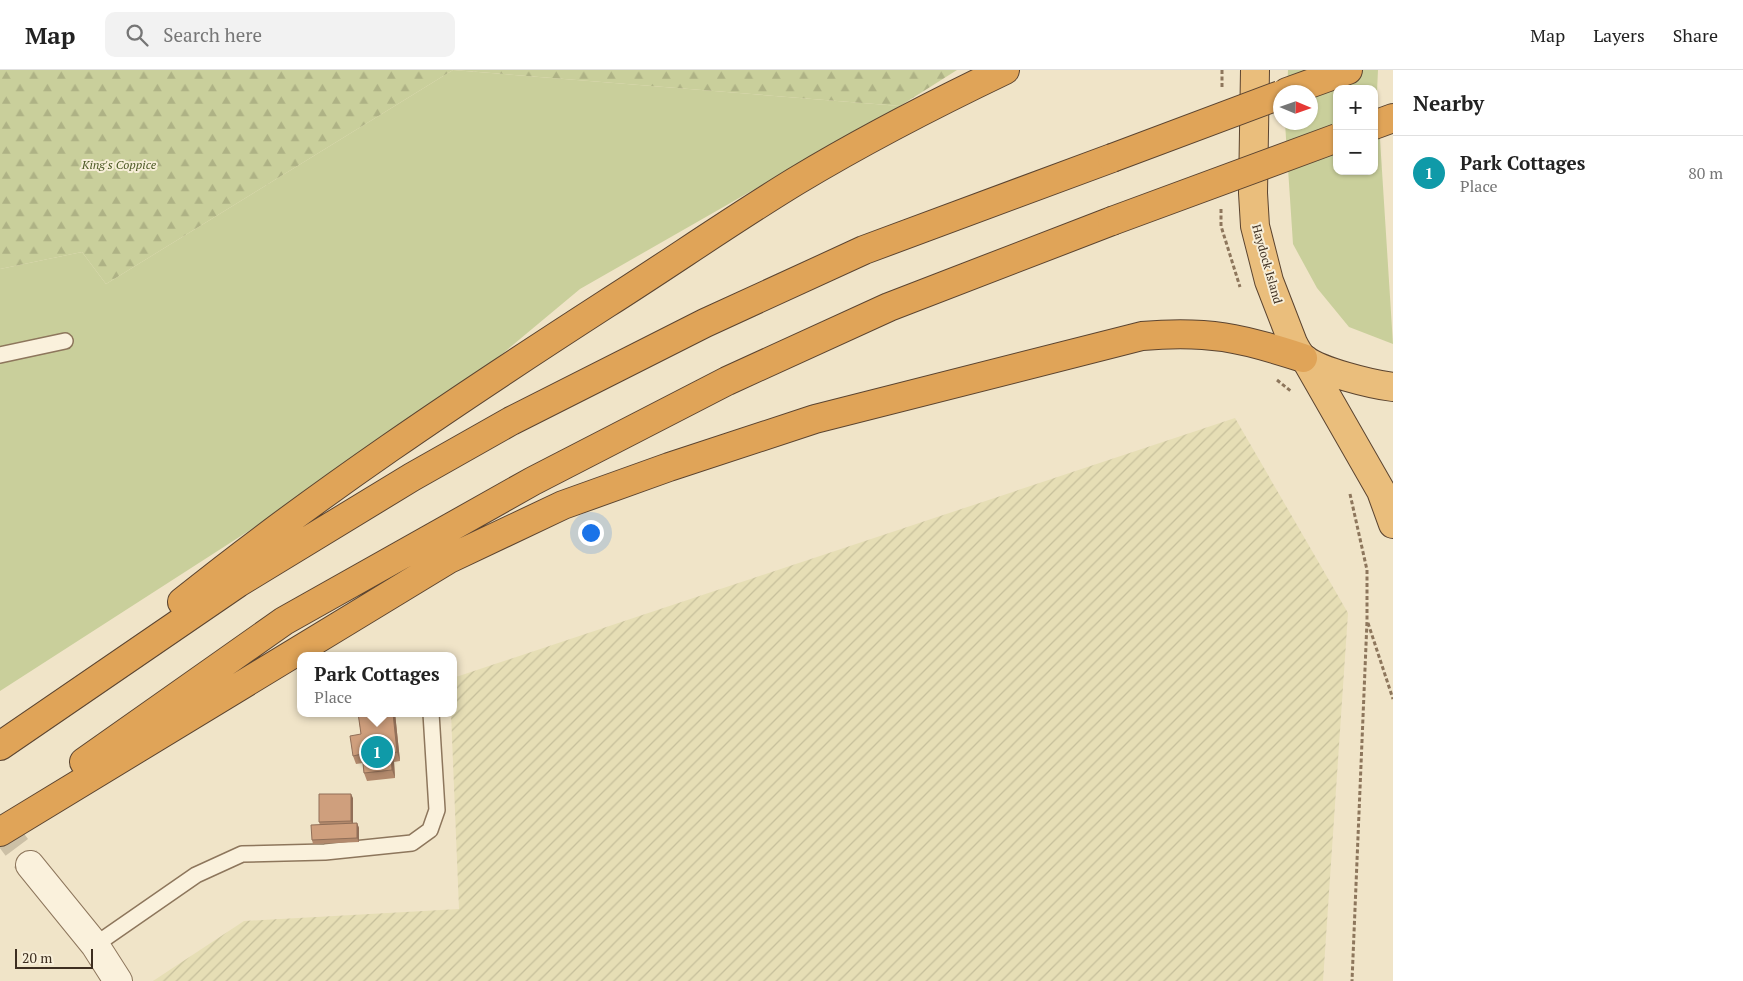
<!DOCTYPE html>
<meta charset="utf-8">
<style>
body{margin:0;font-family:"PT Serif",serif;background:#f2f2f2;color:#222}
.controls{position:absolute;right:15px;top:15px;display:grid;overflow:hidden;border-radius:10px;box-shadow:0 1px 4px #0004}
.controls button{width:45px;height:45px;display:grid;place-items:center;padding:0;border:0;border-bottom:1px solid #e0e0e0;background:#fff;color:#222;font:25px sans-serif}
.compass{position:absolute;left:1273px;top:15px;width:45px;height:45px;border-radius:50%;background:#fff;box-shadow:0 1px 4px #0004;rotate:92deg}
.scale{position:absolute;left:15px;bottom:12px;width:78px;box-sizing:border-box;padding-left:5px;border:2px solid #3d2e20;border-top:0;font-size:14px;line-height:18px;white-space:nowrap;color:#3d2e20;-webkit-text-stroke:4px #f7eed8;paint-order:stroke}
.you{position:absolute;left:590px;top:462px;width:18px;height:18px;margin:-12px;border:4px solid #fff;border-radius:50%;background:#1a73e8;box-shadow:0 0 0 8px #1a73e833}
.badge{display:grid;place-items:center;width:32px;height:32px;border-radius:50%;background:#b45309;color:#fff;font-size:16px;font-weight:700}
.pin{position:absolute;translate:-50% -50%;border:2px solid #fff;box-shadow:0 1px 5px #0006}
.popup{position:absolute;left:297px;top:582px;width:160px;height:65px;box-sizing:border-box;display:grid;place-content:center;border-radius:10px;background:#fff;filter:drop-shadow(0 1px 4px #0005);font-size:16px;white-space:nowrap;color:#767676}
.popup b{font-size:19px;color:#222}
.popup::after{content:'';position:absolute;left:50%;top:100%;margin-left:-10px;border:10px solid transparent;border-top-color:#fff}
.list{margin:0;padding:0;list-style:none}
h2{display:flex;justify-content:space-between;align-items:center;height:65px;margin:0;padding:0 20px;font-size:21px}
h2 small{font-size:16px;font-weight:400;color:#767676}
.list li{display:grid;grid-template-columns:32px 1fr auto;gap:15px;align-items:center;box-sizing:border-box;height:75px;padding:0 20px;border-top:1px solid #e0e0e0}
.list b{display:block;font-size:19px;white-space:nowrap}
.list p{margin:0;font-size:16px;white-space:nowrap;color:#767676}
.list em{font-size:16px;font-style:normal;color:#767676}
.icon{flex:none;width:28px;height:28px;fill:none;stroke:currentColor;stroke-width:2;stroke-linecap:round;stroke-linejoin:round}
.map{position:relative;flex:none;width:1393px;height:911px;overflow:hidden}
header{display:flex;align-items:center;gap:30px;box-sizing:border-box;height:70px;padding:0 25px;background:#fff;border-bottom:1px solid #e0e0e0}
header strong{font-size:24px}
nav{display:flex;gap:28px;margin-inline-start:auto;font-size:18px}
.search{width:350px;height:45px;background:#f2f2f2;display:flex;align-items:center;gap:12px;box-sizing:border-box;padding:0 18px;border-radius:10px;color:#767676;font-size:19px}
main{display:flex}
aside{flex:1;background:#fff}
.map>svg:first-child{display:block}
</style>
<header>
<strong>Map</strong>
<div class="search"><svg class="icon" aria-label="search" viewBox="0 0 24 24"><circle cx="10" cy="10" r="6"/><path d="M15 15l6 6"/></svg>Search here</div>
<nav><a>Map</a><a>Layers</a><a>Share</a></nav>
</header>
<main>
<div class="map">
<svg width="1393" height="911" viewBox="0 0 1393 911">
<defs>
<pattern id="farmland-furrows" width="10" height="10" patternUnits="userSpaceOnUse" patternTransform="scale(1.25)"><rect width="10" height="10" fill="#e6deb5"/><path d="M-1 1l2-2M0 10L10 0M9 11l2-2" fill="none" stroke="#c6bf9b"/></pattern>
<pattern id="forest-firs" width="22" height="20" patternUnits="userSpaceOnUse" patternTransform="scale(1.25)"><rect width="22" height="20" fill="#c9cf9b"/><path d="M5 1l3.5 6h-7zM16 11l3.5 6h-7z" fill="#aeb285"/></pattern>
</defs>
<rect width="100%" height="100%" fill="#f0e4c8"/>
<path fill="url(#farmland-furrows)" d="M 1235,348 L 1348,543 L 1323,911 L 153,911 L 244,851 L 459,839 L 451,643 L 453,643 L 453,608 Z"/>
<path fill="#c9cf9b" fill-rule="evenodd" d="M 453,0 L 900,36 L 580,219 L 429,345 L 0,621 L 0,199 L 82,182 L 106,214 Z
M 1288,0 L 1378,0 L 1377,22 L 1393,274 L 1349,257 L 1317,218 L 1293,174 L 1285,53 L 1310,52 L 1310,22 L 1287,22 ZM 1337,19 L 1374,19 L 1374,101 L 1337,101 Z"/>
<path fill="url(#forest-firs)" d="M 0,0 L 957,0 L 900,36 L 453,0 L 106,214 L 82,182 L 0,199 Z"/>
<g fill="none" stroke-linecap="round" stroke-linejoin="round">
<path stroke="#ccc0a6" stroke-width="28" stroke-dasharray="28 14" stroke-linecap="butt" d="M 0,755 L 30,795"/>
<g stroke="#8d765c" stroke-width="18">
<path id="service" d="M 0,285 L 65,271
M 95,875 L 196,805 L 242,784 L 325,782 L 412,773 L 430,760 L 437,740 L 431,643"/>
</g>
<g stroke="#8d765c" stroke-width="30">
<path id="minor" d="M 30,795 L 95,875 L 118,911"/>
</g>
<g stroke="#5b4430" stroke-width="30">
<path id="trunk" d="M 1255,0 L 1253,123 L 1255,156 L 1269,211 L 1293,273 C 1296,279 1299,285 1304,289 C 1322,302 1370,314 1393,317
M 1306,290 L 1381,421 L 1393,454"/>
</g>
<g stroke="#5b4430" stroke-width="30">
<path id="motorway" d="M 1287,22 L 1348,0
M 1374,55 L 1393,48
M 182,532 C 315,425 462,327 606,234 C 669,194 732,150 796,111 C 864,70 934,34 1005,0
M 0,676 L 238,513 L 412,407 L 511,351 L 705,253 L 864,180 L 1112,88
M 84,692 L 284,551 L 533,411 L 727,311 L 889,237 L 1112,151
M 0,762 L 449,489 L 563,435 L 669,397 L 815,349 L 1142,266 C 1207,260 1242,268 1303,288"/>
</g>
<path stroke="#8d765c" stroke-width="3" stroke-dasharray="4 2.5" stroke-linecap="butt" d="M 1222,17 L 1222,0
M 1221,139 L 1221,156 L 1240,217
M 1277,310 L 1292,322
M 1350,424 L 1367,500 L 1367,551 L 1352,911
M 1368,553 L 1393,629"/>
<use href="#service" stroke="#faf1dc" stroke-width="15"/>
<use href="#minor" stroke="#faf1dc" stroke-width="28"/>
<use href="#trunk" stroke="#eabe7c" stroke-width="28"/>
<use href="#motorway" stroke="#e0a458" stroke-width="28"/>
<g stroke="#5b4430" stroke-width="30" stroke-linecap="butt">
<path id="motorway-bridge" d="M 1112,88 L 1280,25
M 1112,151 L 1337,68"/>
</g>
<use href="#motorway-bridge" stroke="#e0a458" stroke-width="28"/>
</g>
<path fill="#b2896c" d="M 358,643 L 395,643 L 400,691 L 394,692 L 395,708 L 367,711 L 364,703 L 363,693 L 356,694 L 353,686 L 361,664 Z
M 353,728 L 353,753 L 357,753 L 359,758 L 359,772 L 313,774 L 312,770 L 320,755 L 319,752 Z"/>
<path fill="#916f58" d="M 393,643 L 395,643 L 400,691 L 397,682 Z
M 391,683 L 394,692 L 395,708 L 392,700 Z
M 351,724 L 353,728 L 353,756 L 351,751 Z
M 357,753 L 359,758 L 359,772 L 357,768 Z"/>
<path fill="#cf9f7d" stroke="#916f58" d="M 358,643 L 393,643 L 397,682 L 391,683 L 392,700 L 364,703 L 362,684 L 353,686 L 350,666 L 361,664 Z
M 319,724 L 351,724 L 351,751 L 319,752 Z
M 357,753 L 357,768 L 312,770 L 311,755 Z"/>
<g text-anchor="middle" stroke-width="4" stroke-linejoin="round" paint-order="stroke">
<g font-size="12" font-style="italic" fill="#4d5a26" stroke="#f7eed8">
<text x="119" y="99">King's Coppice</text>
</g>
<g font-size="12" fill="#3d2e20" stroke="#f7eed8">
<text transform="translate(1267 194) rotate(74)" y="4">Haydock Island</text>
</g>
</g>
</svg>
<div class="controls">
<button>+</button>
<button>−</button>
</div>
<svg class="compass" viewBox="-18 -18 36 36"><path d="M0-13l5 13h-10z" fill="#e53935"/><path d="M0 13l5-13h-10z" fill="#767676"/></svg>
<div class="scale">20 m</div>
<div class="you"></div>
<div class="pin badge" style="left:377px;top:682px;background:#0f9aa8">1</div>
<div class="popup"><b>Park Cottages</b>Place</div>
</div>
<aside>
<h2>Nearby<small></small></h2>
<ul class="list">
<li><span class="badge" style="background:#0f9aa8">1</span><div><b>Park Cottages</b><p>Place</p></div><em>80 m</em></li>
</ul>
</aside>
</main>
